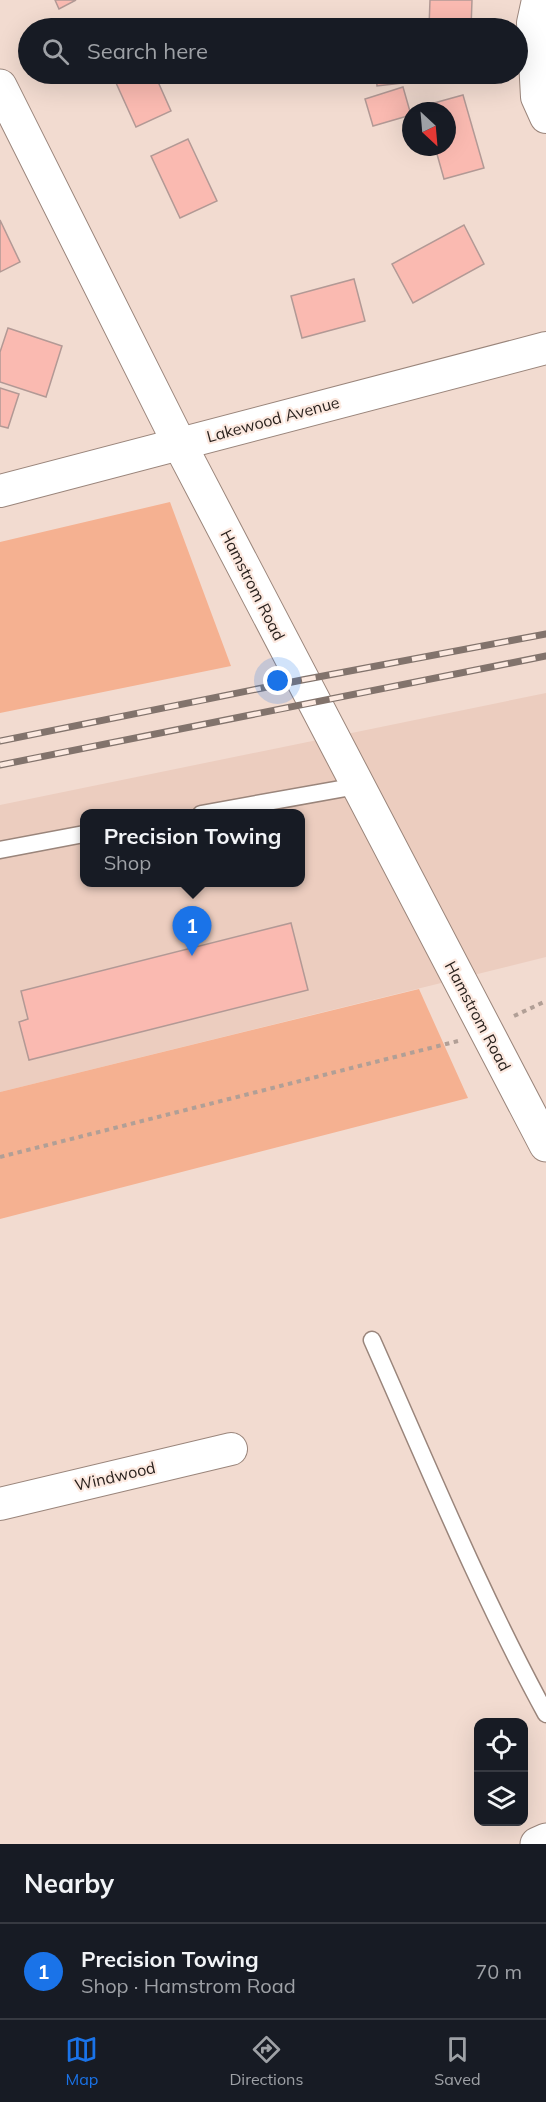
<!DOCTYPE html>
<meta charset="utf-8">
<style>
body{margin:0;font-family:Mulish,sans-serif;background:#242831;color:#f1f3f6}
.controls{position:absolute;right:18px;bottom:18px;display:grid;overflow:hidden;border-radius:12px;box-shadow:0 6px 24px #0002}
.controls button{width:54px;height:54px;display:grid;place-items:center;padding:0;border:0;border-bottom:2px solid #363941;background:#171b24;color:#f1f3f6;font:30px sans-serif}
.compass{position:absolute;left:402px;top:102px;width:54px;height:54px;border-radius:50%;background:#171b24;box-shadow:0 6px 24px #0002;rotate:154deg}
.you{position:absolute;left:278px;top:681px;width:21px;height:21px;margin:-15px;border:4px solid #fff;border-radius:50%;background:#1a73e8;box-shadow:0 0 0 9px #1a73e833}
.badge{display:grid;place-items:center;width:39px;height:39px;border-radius:50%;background:#1a73e8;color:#fff;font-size:20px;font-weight:700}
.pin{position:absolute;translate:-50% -50px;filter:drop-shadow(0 2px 3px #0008)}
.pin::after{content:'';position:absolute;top:32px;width:21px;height:18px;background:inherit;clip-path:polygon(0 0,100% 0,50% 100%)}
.popup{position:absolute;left:80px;top:809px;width:225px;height:78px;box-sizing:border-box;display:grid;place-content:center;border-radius:12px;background:#171b24;filter:drop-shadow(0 2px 4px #0005);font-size:20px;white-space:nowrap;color:#9ea1a6}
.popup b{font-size:22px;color:#f1f3f6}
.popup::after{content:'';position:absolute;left:50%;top:100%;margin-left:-12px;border:12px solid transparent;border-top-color:#171b24}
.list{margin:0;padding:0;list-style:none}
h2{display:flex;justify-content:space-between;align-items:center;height:78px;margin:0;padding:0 24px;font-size:26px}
h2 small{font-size:20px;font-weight:400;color:#9ea1a6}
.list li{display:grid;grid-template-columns:39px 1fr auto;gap:18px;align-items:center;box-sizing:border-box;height:96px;padding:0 24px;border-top:2px solid #363941}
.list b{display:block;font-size:22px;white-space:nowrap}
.list p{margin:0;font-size:20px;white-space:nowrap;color:#9ea1a6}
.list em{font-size:20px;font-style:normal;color:#9ea1a6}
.icon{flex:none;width:33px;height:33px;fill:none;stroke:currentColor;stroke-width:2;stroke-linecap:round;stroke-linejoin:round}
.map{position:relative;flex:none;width:546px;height:1844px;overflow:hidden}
.search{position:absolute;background:#171b24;box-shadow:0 6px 24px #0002;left:18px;right:18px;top:18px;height:66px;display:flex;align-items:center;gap:15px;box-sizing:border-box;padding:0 21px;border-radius:33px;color:#9ea1a6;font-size:22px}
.sheet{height:174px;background:#171b24}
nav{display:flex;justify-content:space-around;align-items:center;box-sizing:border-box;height:84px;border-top:2px solid #363941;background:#171b24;font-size:16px;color:#9ea1a6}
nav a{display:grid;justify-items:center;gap:3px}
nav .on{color:#1a73e8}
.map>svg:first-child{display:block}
</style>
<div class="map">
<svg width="546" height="1844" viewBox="0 0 546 1844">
<rect width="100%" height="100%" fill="#f2dbd0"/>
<path fill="#eccdbf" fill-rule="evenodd" d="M 546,693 L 546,957 L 0,1092 L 0,805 ZM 84,814 L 300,814 L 300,882 L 84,882 Z"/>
<path fill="#f5b191" d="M 170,502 L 231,666 L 0,713 L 0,542 Z
M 419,989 L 468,1098 L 0,1219 L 0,1092 Z"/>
<path fill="#fabab1" stroke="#b29995" stroke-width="1.5" d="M 55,0 L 76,0 L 59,9 Z
M 430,0 L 472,0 L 471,28 L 429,28 Z
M 112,74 L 158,74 L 155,75 L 171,111 L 136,127 Z
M 376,74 L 410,74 L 411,82 L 377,86 Z
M 403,87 L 411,115 L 373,126 L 365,99 Z
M 463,95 L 484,168 L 444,179 L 435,147 L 447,147 L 447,111 L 424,111 L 423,106 Z
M 188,139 L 217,201 L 180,218 L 151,156 Z
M 0,220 L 20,262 L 0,272 Z
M 464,225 L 484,264 L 413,303 L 392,264 Z
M 354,279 L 365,321 L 302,338 L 291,296 Z
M 8,328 L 62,346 L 46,397 L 0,382 L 0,352 Z
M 0,388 L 19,394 L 8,428 L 0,426 Z
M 291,923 L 308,990 L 29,1060 L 19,1022 L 28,1019 L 21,991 Z"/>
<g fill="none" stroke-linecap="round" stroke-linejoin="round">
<g stroke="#9a857b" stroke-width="19">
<path id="lane" d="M 201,814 L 357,786
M 0,850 L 84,834
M 372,1340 C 428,1466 480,1593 546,1714"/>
</g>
<g stroke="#9a857b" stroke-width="34">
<path id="street" d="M 538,0 L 533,23 L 537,97 L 546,117
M 0,491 L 546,348
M 0,1504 L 231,1449"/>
</g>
<g stroke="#9a857b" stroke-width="35">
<path id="secondary" d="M 0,86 L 179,443 L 546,1145
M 537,1844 L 546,1840"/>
</g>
<path stroke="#b19f96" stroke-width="4" stroke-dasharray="4.5 4.5" stroke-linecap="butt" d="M 514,1016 L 546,1001
M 0,1157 L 458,1041"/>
<use href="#lane" stroke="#fff" stroke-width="16"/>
<use href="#street" stroke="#fff" stroke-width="32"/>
<use href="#secondary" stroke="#fff" stroke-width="33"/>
<g stroke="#82736c" stroke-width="7">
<path id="rail" d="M 0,741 L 302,680 L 546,634
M 0,765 L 546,656"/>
</g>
<use href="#rail" stroke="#fce9e0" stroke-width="4.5" stroke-dasharray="14" stroke-linecap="butt"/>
</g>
<g text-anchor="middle" stroke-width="4.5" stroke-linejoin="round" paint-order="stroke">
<g font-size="16" fill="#271f1b" stroke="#fce9e0">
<text transform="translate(273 419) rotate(-15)" y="6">Lakewood Avenue</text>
<text transform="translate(253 585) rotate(63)" y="6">Hamstrom Road</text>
<text transform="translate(478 1016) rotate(62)" y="6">Hamstrom Road</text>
<text transform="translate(115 1476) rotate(-13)" y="6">Windwood</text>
</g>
</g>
</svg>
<div class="controls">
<button><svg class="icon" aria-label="locate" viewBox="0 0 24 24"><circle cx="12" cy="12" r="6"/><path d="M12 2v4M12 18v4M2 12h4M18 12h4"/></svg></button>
<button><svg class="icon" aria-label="layers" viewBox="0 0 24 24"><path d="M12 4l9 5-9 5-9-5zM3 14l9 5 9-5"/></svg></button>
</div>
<svg class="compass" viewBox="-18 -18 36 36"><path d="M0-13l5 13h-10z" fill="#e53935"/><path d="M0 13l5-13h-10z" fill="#9ea1a6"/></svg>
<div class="you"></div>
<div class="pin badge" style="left:192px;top:956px">1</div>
<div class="popup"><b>Precision Towing</b>Shop</div>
<div class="search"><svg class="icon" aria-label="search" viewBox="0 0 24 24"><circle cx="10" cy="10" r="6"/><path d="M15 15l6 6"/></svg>Search here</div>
</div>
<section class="sheet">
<h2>Nearby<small></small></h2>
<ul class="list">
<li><span class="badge">1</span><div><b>Precision Towing</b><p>Shop · Hamstrom Road</p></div><em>70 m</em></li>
</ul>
</section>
<nav>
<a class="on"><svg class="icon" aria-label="map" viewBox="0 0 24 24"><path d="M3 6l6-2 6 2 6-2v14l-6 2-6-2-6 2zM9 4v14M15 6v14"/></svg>Map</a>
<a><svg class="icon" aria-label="directions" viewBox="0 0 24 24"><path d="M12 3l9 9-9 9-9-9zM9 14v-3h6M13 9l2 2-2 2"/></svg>Directions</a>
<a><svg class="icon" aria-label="saved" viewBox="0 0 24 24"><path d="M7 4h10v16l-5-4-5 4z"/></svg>Saved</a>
</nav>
